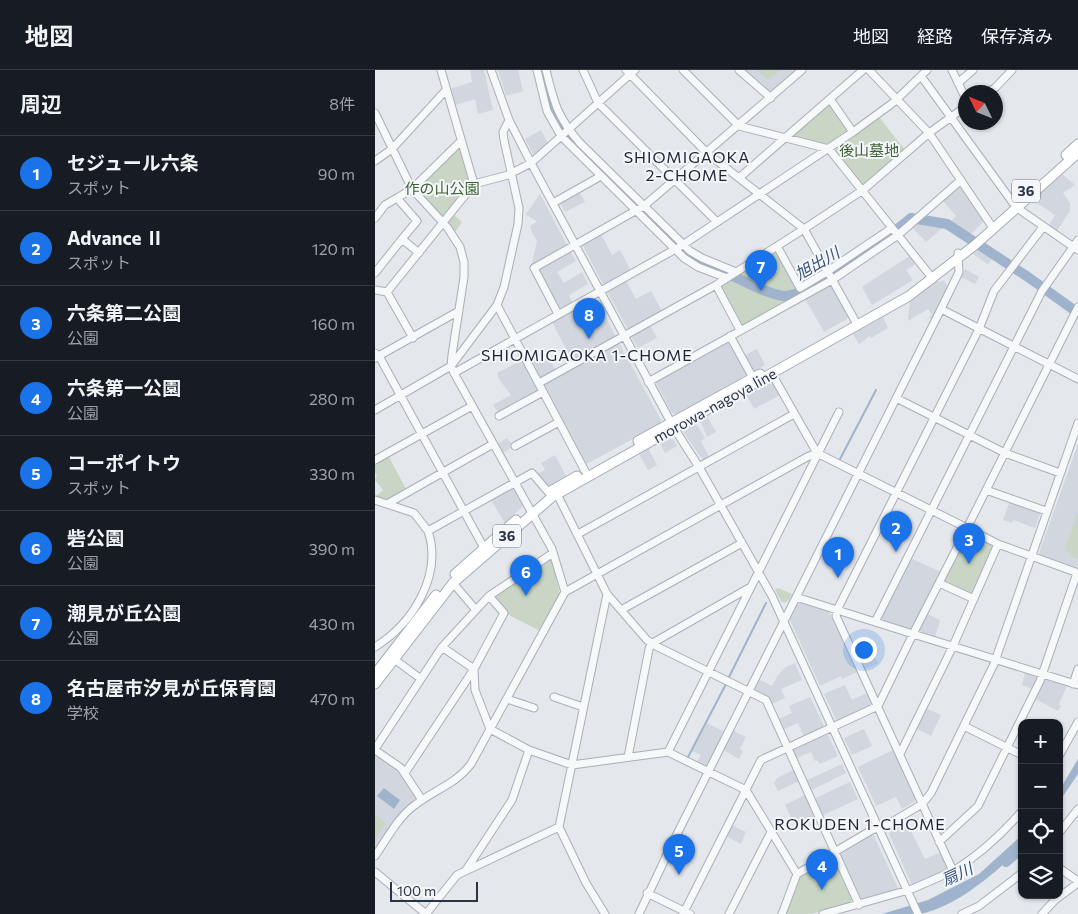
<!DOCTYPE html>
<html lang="ja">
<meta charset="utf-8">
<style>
body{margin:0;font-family:Commissioner,"Noto Sans JP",sans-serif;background:#20242c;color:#f1f3f6}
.controls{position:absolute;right:15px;bottom:15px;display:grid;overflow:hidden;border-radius:10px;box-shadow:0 1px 4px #0004}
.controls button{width:45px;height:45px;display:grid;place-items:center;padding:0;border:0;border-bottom:1px solid #363941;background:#171b24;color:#f1f3f6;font:25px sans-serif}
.compass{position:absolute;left:583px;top:15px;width:45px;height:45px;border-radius:50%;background:#171b24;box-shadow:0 1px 4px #0004;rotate:313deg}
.scale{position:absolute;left:15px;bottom:12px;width:88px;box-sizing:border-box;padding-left:5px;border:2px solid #2b3445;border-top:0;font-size:14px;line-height:18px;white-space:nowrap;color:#2b3445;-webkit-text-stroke:4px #f4f6f9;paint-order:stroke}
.you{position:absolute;left:488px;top:579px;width:18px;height:18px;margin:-12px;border:4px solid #fff;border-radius:50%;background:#1a73e8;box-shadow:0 0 0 8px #1a73e833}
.badge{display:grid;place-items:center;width:32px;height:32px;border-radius:50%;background:#1a73e8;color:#fff;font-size:16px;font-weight:700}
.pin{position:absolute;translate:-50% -41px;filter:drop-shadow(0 1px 2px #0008)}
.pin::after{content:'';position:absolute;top:26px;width:18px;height:15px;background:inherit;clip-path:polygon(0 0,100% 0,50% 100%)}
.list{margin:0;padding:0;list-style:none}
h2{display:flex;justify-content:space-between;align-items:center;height:65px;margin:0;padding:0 20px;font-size:21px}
h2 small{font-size:16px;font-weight:400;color:#9ea1a6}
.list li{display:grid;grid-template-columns:32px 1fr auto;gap:15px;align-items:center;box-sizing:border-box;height:75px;padding:0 20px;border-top:1px solid #363941}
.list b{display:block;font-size:19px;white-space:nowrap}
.list p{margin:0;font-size:16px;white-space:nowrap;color:#9ea1a6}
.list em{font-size:16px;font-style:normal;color:#9ea1a6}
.icon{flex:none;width:28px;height:28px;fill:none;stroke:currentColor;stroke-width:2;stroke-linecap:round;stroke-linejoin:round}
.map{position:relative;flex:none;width:703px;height:844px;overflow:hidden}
header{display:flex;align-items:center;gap:30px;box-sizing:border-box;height:70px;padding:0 25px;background:#171b24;border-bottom:1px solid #363941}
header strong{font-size:24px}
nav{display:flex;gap:28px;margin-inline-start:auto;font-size:18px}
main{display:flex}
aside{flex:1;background:#171b24}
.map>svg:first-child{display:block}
</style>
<header>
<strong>地図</strong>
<nav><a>地図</a><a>経路</a><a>保存済み</a></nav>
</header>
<main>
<aside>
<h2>周辺<small>8件</small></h2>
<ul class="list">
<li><span class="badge">1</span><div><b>セジュール六条</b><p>スポット</p></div><em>90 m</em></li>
<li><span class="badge">2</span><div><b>Advance Ⅱ</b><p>スポット</p></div><em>120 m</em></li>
<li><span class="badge">3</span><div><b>六条第二公園</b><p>公園</p></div><em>160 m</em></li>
<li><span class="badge">4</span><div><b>六条第一公園</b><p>公園</p></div><em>280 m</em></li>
<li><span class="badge">5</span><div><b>コーポイトウ</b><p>スポット</p></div><em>330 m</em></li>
<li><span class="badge">6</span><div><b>砦公園</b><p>公園</p></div><em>390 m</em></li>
<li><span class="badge">7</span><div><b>潮見が丘公園</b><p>公園</p></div><em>430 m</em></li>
<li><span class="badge">8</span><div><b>名古屋市汐見が丘保育園</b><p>学校</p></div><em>470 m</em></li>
</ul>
</aside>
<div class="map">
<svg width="703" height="844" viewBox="0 0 703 844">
<rect width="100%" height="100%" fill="#e4e7ec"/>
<path fill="#d2d6de" d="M 95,0 L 109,0 L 118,40 L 103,44 L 100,29 L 80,35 L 75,19 L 97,12 Z
M 123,0 L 143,0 L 148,21 L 131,26 Z
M 367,0 L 423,0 L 398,22 L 394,22 Z
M 166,60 L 173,74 L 159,86 L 150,69 Z
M 687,104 L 700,115 L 688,123 L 695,133 L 695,141 L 681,162 L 673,157 L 680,145 L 658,130 Z
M 583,116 L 586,117 L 608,150 L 608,152 L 595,165 L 575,152 L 581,146 L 567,130 Z
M 203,120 L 210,132 L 190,142 L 184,131 Z
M 165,124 L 193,177 L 156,197 L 162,171 L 157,162 L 155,156 L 162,152 L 151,144 Z
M 543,152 L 570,156 L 551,172 L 537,157 Z
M 226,164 L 237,185 L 245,180 L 256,201 L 231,215 L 228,214 L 207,174 Z
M 194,179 L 201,191 L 182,202 L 189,213 L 207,202 L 213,214 L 194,225 L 198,233 L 185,240 L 182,239 L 162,197 Z
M 604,179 L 618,188 L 613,194 L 598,184 Z
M 536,185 L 542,193 L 531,200 L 538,210 L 497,235 L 487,217 Z
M 590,199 L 604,207 L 600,214 L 586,207 Z
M 562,210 L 564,212 L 568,210 L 574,218 L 557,252 L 554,247 L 557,245 L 553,239 L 533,251 L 535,230 Z
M 251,211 L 261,229 L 276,221 L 287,241 L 254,259 L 252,258 L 233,223 L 234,220 Z
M 453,214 L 456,215 L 473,246 L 472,249 L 449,262 L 429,227 Z
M 204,237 L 214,255 L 230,246 L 241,267 L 198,292 L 177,252 Z
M 508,247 L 513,258 L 496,268 L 495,266 L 484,274 L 478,264 Z
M 275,255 L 282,268 L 263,278 L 257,268 L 258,264 Z
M 352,270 L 355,271 L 373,304 L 302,344 L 297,343 L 280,311 Z
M 242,273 L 244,273 L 286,350 L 285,354 L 210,395 L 168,316 L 169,313 Z
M 382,279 L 390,295 L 378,302 L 369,286 Z
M 170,281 L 181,301 L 166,309 L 164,308 L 154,290 Z
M 148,290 L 165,320 L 126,343 L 123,342 L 118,335 L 136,325 L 124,309 L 122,303 Z
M 393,311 L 398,312 L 405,325 L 379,339 L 371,324 Z
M 332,346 L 341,362 L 332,367 L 325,350 Z
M 320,352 L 330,368 L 326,371 L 335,389 L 331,391 L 327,389 L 309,363 L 310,358 Z
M 132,368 L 139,376 L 126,384 L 121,375 Z
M 292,368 L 298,370 L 302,376 L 290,383 L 284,372 Z
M 703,374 L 703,500 L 665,487 L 664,483 Z
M 273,378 L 282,395 L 273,400 L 264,384 Z
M 180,385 L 191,406 L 172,418 L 160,405 L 170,400 L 166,393 Z
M 136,419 L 140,420 L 148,436 L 130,453 L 116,430 Z
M 635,431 L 663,441 L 665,444 L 660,458 L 638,450 L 637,453 L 628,450 Z
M 535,488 L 566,502 L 538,558 L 535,559 L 507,550 L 506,547 Z
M 425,533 L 454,542 L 482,602 L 467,609 L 466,606 L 445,616 L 415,550 L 421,534 Z
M 552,544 L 565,550 L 560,567 L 546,562 L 544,559 Z
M 490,567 L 502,580 L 498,582 L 503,593 L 489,600 L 476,573 Z
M 420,593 L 427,610 L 406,619 L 410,628 L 395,635 L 379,622 L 378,619 L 383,609 L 397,616 L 403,605 L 411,597 Z
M 650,603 L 662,607 L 663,610 L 658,619 L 647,615 Z
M 671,610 L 692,616 L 684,634 L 686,636 L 683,641 L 659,628 L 668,611 Z
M 470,615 L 477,630 L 492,623 L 497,633 L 495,636 L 464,651 L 461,650 L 449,624 Z
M 435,627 L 449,656 L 448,658 L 429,667 L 423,653 L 407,660 L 402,650 L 417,643 L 414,636 Z
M 550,638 L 566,645 L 556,666 L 540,658 Z
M 332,653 L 350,662 L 332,698 L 321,694 L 326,685 L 317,681 Z
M 489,659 L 497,676 L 477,685 L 469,668 Z
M 357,660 L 371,667 L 365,679 L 368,681 L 364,689 L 348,680 Z
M 450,664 L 453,665 L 463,686 L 445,694 L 442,690 L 440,691 L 436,682 L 420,689 L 417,682 L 418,679 Z
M 518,680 L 541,727 L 539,732 L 527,739 L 521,727 L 501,736 L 483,697 Z
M 0,682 L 24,700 L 42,727 L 25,747 L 0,782 Z
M 467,694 L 471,703 L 435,721 L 430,711 Z
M 419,700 L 424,711 L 403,721 L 399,713 L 402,708 Z
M 475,712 L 483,729 L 446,746 L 438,729 Z
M 430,725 L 441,748 L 421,757 L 410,735 Z
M 531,751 L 550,789 L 566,782 L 574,798 L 572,801 L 537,815 L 514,764 L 515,761 Z
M 357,755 L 371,762 L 366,774 L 351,766 Z
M 497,765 L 499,766 L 523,818 L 521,821 L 487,830 L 484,830 L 465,786 L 466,784 Z
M 301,775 L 316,783 L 309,796 L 294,788 Z"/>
<path fill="#c9d6c5" d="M 381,0 L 406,0 L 393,10 Z
M 453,33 L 456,33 L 474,61 L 452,76 L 421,68 L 420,63 Z
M 504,47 L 530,80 L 489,115 L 486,114 L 460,82 L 461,79 Z
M 83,77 L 85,78 L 95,115 L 69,147 L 66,147 L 41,121 L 41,118 Z
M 79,145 L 87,152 L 80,162 L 73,152 Z
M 401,181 L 403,182 L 427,224 L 368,256 L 365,255 L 345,218 L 346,215 Z
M 13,385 L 32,421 L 13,431 L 0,427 L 8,420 L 0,410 L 2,405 L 0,402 L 0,392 Z
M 703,442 L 703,489 L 697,487 L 690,478 Z
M 595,464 L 618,476 L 619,478 L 599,524 L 596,525 L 569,514 L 569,511 L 592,465 Z
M 172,490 L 177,492 L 185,524 L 165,561 L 132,544 L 118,528 L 119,525 Z
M 403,518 L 417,524 L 414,530 L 409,533 L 406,531 L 400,520 Z
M 0,744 L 11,753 L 0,769 Z
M 457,789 L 460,789 L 479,831 L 478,833 L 436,844 L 411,844 L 424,808 Z"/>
<path fill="#9fb4cc" d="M 703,689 L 703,704 L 684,732 L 684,721 Z
M 9,718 L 25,730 L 19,739 L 2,726 Z
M 647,765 L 647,777 C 620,803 582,837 545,844 C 533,844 519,844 507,844 L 553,830 L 604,804 Z"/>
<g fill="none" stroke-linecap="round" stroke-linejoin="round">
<path stroke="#9fb4cc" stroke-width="2" d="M 464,391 L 501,320
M 353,609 L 391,533
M 312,689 L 351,614"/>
<path stroke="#9fb4cc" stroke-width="10" d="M 167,0 L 177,41 L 192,65 L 307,180 C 320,192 336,197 351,203 C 368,210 391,224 409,226 C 431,227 517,164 536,148 L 572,154 L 653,207 L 703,243
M 631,792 L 647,778"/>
<g stroke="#a9aeb7" stroke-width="9">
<path id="minor" d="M 66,0 L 99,114
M 116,0 L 134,50 L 156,93 L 299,358 L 324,397 L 397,526 L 543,844
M 162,0 L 172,41 L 186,66 L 309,188 L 323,197 L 352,208
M 171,0 C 179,32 182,47 205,73 L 315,181 L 327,188 L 361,202
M 208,0 L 223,33 L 342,152
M 251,0 L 332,83 L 429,159 L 483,256
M 308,0 L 364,56 L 454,79 L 558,209
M 364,0 L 396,28
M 494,0 L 554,63 L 618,158
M 577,0 L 590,27
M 546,6 L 638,133
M 583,13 L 598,0
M 613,22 L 620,18 L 637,0
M 455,29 L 478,62
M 0,43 L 37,119 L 72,157 L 85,177 L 89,192 L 89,207 L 77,285 L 76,296 L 79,303 L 177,479 L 190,522 L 96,694 C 81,714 59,720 40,735 C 23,747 12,769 0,786
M 0,91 L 17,79 L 71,20
M 364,108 L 488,0
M 22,128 L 37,119 L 86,71
M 178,133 L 226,106
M 642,138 L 703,180
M 0,148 L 10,135 L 22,128 L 42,151 L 27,169 L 44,183
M 402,176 L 425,218 L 450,203 L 517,158
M 0,203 L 27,169
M 341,215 L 365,260
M 0,220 L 12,222 L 99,114 L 133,105 L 156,93 L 260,0
M 12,222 L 38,268
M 122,235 L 210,401
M 703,237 L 592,458 L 623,474 L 703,503
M 566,239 L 703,309
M 183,244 L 159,198 L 269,136 L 427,0
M 355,266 L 378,308
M 0,283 L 4,286 L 109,478
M 0,288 L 84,241
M 79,303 L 306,176 L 478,62 L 519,32 L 552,0
M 397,304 L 442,383 L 592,458 L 538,564 L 421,527
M 273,312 L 457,210 L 523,165 L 586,110
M 164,313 L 341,215 L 429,159 L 488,120 L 554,63 L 590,37
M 521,328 L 630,383 L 685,403
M 0,340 L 76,296 L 122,235 L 129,217 L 143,154 L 144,138 L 129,70 L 128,62 L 134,50
M 124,346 L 168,322
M 140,376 L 184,352
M 0,390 L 97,336
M 611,420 L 671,441
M 182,424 L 232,524 L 272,570 L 281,576 L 391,630 L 484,835
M 0,430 L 39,443 L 53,461 L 157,403 L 174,423
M 12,434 L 118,374
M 203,464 L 419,344
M 78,513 L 101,540
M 564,513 L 599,529
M 190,522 L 432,387 L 442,383
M 246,540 L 367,473
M 500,552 L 667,221 L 703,170
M 0,577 C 37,554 68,506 53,461
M 67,577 L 99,599 L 129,543 L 114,526
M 19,589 L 46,609
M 698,614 L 703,599
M 179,627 L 208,637
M 132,629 L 159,638
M 589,656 L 647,685
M 0,679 L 67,577 L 101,540 L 114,526 L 178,483
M 0,679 L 3,682 L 26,698 L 47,730
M 293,682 L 464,342
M 525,684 L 578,576 L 623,474
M 684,686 L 703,652
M 253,687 L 274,579 L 276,574 L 374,518
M 30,703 L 99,599 L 100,620 L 115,659 L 154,680 L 197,695 L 293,682 L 371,720 L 422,804 L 407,844
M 647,741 C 627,764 604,785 578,801 L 461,546 L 462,540 L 604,259 L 619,221 L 668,157
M 684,763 L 703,739
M 564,772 L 603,736 L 665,611 L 702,503
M 684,798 L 703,811
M 91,800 L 137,730 L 154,680
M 0,802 L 51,844 L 82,805 L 184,757
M 422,804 L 497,760 L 512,755 L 547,734 L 556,723 L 619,594 L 703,353
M 272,823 L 315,844
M 230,844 L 211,813 L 184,757 L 232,524
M 264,844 L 299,770 L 566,239 L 584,202 L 583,183
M 308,844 L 386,690 L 503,636 L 538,564 L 703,615
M 354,844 L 396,762
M 448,844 L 537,819 L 578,801
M 587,844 L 604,836 L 647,803
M 667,844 L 680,830 L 703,813"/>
</g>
<g stroke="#a3abb8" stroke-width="11">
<path id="major" d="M 691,85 L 703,74
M 263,371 L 385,304
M 176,421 L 202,406
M 80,504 L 141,450
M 0,604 L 61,525
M 0,614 L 78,513 L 177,427 L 534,226 L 600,175 L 703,83"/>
</g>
<use href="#minor" stroke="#f7f8fa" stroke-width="7"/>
<use href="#major" stroke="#fff" stroke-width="9"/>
</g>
<g text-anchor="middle" stroke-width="4" stroke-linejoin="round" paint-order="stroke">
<g fill="#f4f6f9" stroke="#676e7b" stroke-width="1">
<rect x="637" y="109.5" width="28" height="23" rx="4"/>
<rect x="118" y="454.5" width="28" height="23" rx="4"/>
</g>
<g font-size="14" font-weight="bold" fill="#2b3445">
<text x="651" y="126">36</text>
<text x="132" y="471">36</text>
</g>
<g font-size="15" fill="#3f6138" stroke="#f4f6f9">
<text x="494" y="86">後山墓地</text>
<text x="67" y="124">作の山公園</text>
</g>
<g font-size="15" fill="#2b3445" stroke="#f4f6f9">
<text transform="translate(340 336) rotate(-29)" y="5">morowa-nagoya line</text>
</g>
<g font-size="16" letter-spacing="1" fill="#1d2536" stroke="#f4f6f9">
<text x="312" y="93">SHIOMIGAOKA<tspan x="312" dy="18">2-CHOME</tspan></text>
<text x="212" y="291">SHIOMIGAOKA 1-CHOME</text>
<text x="485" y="760">ROKUDEN 1-CHOME</text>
</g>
<g font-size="16" font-style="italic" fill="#34527a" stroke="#f4f6f9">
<text transform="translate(442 193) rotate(-30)" y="6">旭出川</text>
<text transform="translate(582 804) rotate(-25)" y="6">扇川</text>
</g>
</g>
</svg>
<div class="controls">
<button>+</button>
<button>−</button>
<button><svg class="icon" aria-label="locate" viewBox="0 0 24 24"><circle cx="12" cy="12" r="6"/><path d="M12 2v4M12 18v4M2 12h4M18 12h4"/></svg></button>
<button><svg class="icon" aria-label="layers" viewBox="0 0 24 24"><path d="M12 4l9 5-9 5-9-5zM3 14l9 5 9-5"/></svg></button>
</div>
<svg class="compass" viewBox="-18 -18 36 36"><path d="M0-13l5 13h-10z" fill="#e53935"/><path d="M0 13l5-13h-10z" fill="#9ea1a6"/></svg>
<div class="scale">100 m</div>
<div class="you"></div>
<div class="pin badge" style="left:463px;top:508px">1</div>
<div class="pin badge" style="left:521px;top:482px">2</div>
<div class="pin badge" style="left:594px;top:494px">3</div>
<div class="pin badge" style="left:447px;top:820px">4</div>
<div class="pin badge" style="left:304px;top:805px">5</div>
<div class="pin badge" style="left:151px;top:526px">6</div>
<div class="pin badge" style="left:386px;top:221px">7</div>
<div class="pin badge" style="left:214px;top:269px">8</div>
</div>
</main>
